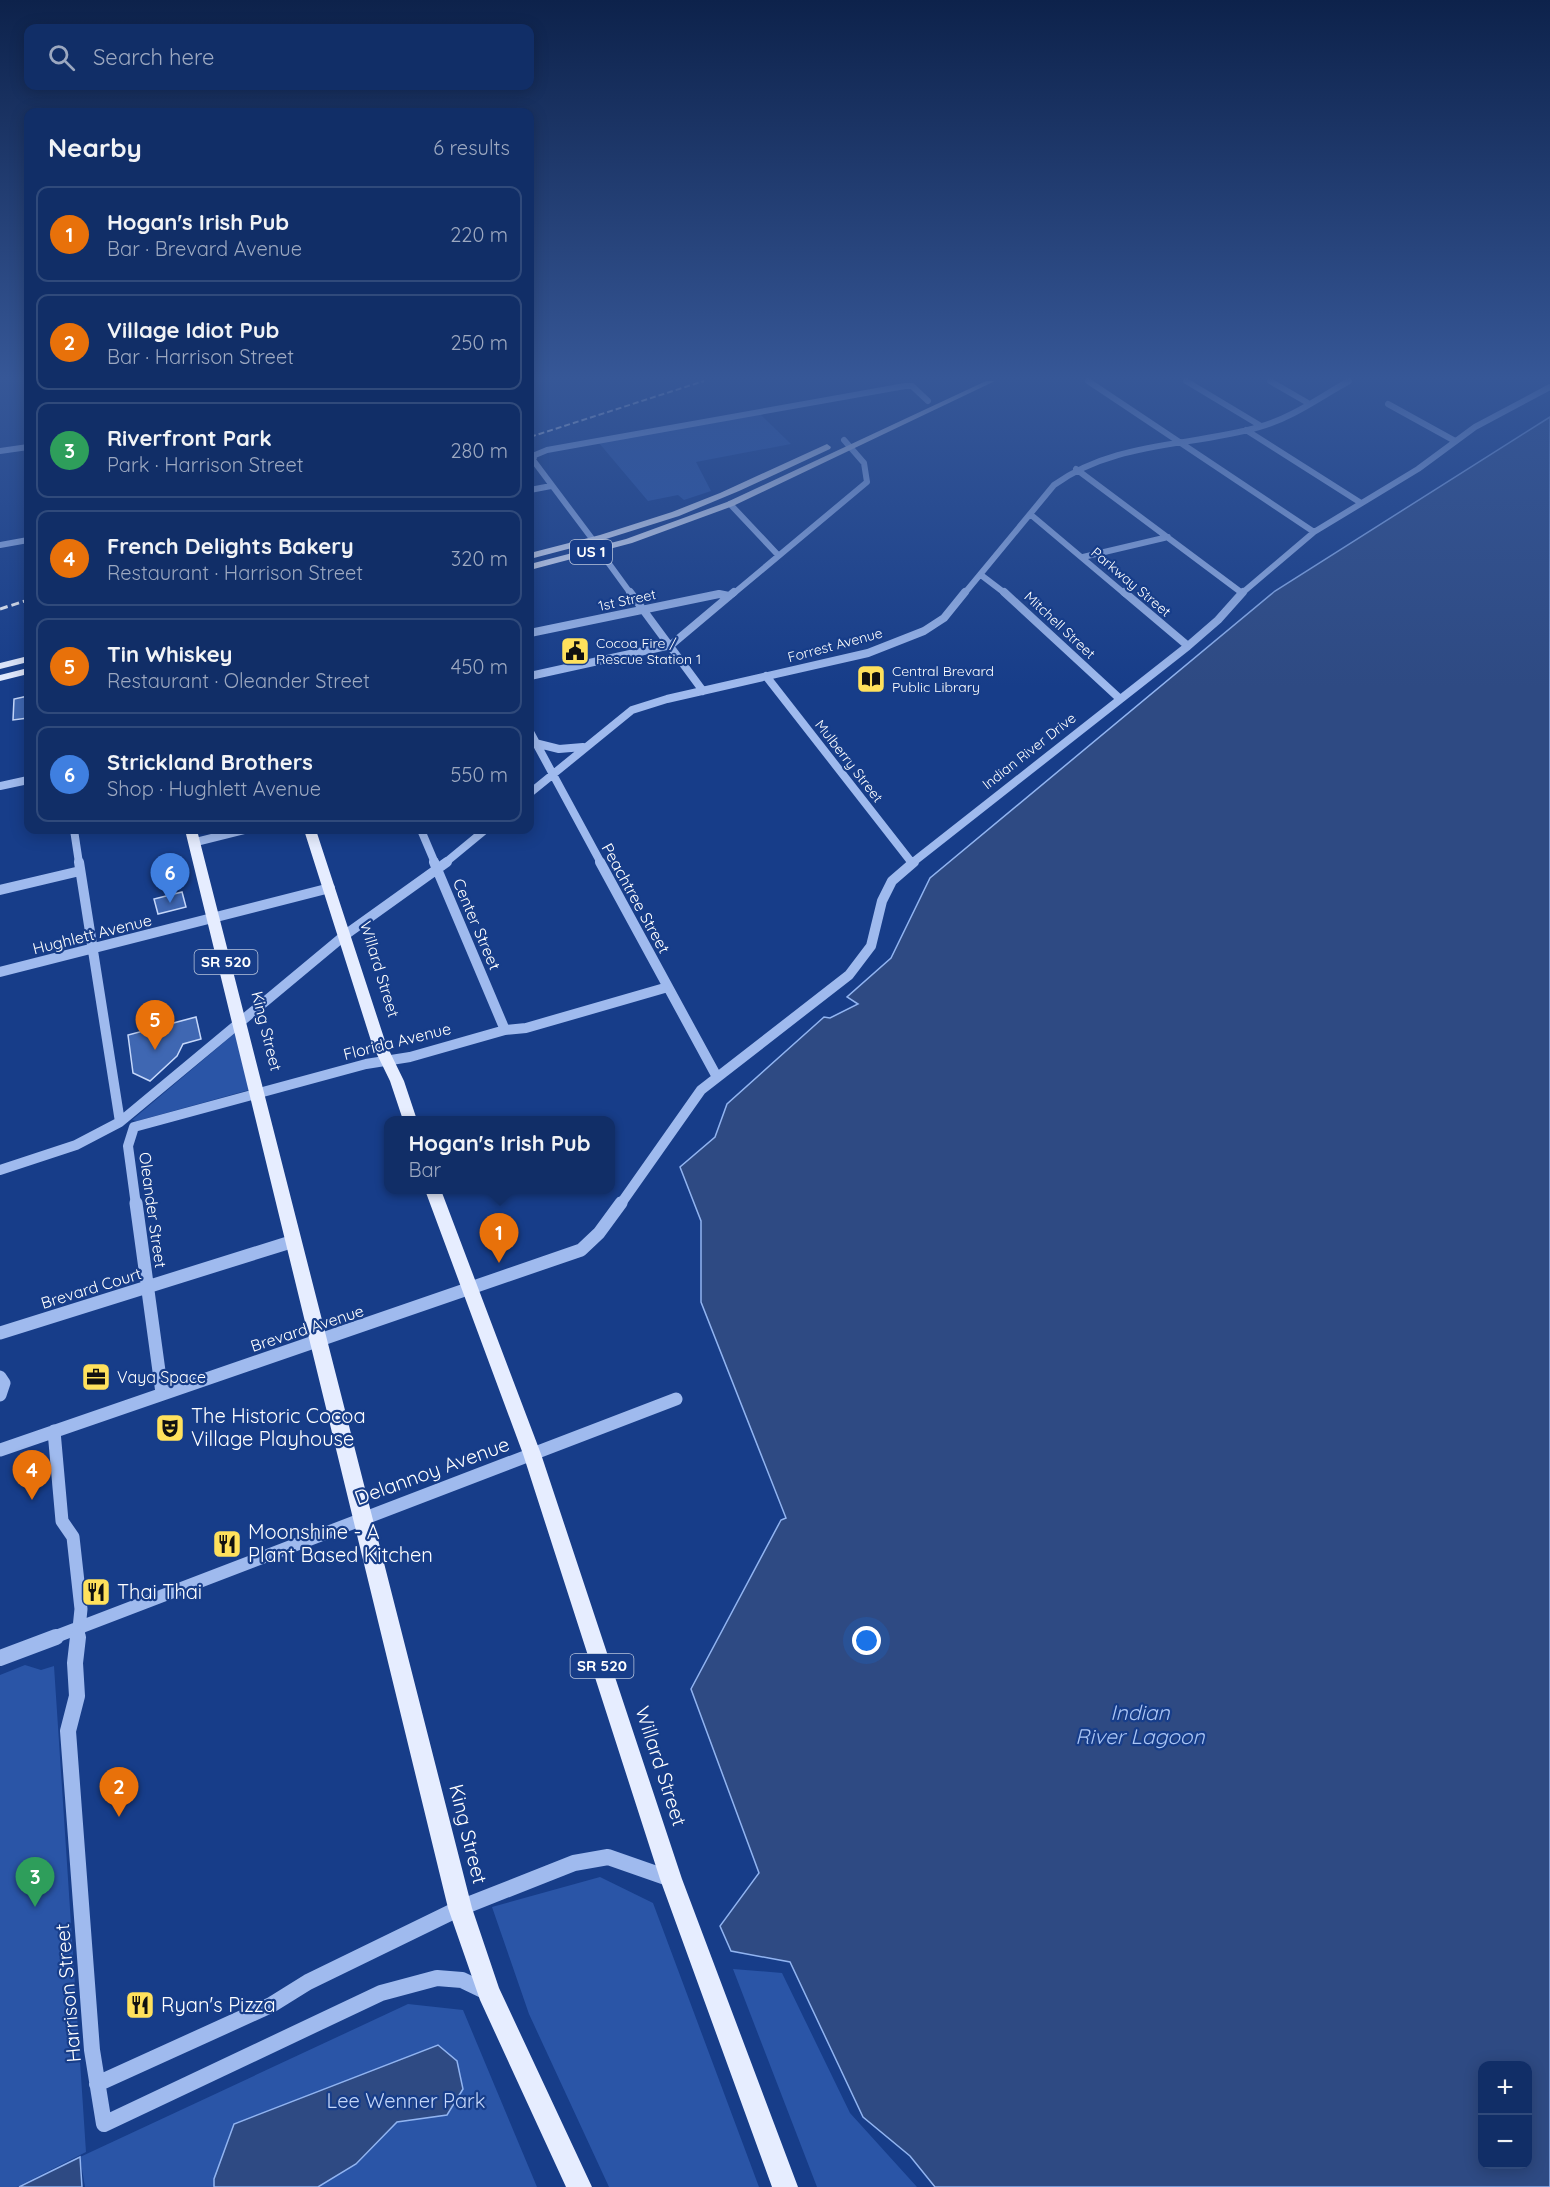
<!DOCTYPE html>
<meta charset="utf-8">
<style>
body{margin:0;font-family:Quicksand,sans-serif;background:#1a366d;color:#f1f3f6}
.controls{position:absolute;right:18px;bottom:18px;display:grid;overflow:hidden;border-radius:12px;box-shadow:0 3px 15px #0003}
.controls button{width:54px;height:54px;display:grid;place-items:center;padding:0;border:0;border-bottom:2px solid #304a7b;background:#112e67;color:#f1f3f6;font:30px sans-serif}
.you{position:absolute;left:867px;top:1641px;width:21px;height:21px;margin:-15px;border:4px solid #fff;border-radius:50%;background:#1a73e8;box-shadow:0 0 0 9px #1a73e833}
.badge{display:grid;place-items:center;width:39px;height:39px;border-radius:50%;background:#8c9099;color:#fff;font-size:20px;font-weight:700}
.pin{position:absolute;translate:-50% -50px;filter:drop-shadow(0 2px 3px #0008)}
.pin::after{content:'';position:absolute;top:32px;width:21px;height:18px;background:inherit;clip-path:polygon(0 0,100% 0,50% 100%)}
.popup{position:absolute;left:384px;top:1116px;width:231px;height:78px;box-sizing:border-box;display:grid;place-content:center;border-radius:12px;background:#112e67;filter:drop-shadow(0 2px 4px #0005);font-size:20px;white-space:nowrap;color:#9ca8c0}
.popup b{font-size:22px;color:#f1f3f6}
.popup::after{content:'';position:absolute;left:50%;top:100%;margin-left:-12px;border:12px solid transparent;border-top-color:#112e67}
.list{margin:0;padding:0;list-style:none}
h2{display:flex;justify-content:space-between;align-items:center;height:78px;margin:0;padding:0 24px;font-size:26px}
h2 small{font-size:20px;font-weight:400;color:#9ca8c0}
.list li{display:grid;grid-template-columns:39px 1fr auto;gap:18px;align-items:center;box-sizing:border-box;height:96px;margin:0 12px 12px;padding:0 12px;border:2px solid #304a7b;border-radius:12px}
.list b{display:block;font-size:22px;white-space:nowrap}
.list p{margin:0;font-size:20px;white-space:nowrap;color:#9ca8c0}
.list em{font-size:20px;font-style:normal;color:#9ca8c0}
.icon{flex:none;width:33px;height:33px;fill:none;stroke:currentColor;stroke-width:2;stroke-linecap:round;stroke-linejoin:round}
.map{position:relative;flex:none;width:1550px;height:2187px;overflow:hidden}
.search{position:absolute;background:#112e67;box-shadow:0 3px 15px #0003;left:24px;top:24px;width:510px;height:66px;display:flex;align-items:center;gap:15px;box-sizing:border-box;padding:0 21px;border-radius:12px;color:#9ca8c0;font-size:22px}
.panel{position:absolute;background:#112e67;box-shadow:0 3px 15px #0003;left:24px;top:108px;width:510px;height:726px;border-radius:12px}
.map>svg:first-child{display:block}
</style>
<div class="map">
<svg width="1550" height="2187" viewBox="0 0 1550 2187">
<rect width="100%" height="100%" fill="#173d89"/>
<path fill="#2a55a7" d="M 760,414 L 791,444 L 696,462 L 711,491 L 684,500 L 678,495 L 648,501 L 599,443 Z
M 235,1033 L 249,1090 L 137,1121 L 132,1120 Z
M 25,1665 L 41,1670 L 54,1666 L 86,2152 L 17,2187 L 0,2187 L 0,1675 Z
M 600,1877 L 653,1903 L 759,2187 L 609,2187 L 529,2014 L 492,1907 Z
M 733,1969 L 782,1973 L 850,2113 L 917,2187 L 817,2187 Z
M 408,2004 L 463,2010 L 537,2187 L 85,2187 L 80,2157 Z"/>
<path fill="#2e4a83" stroke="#91b4f1" stroke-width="1.5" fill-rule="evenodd" d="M 1550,417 L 1550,2187 L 935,2187 L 910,2156 L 863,2117 L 790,1962 L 731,1951 L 720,1926 L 759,1873 L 691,1689 L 781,1520 L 786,1518 L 701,1302 L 701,1221 L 680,1167 L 715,1137 L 727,1104 L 824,1017 L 830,1018 L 858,1004 L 847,997 L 891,958 L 930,878 L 1275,591 ZM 1482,2066 L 1528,2066 L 1528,2164 L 1482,2164 Z
M 438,2045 L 457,2061 L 463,2089 L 447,2115 L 397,2122 L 356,2164 L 318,2187 L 214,2187 L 214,2179 L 234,2124 Z
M 80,2157 L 82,2187 L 19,2187 Z"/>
<path fill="#3f67b2" stroke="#c5d7fa" stroke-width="1.5" d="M 28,696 L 28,718 L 13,720 L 14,699 Z
M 182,892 L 186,907 L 158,914 L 154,899 Z
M 196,1017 L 201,1039 L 183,1044 L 177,1056 L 150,1081 L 133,1073 L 128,1035 Z"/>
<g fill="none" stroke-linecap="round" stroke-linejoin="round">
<path stroke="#9fbaee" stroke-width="6" d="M 1088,381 L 1314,532
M 1186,381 L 1261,426
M 1270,381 L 1308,403
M 1388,404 L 1455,441
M 1246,430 L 1361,503
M 0,451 L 28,447
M 1076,469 L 1242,593
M 530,490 L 551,486
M 730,504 L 778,555
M 1030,514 L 1125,594
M 593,540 L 533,460 L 535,455 L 547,450 L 905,386 L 912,386 L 928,401
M 0,545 L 28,540
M 599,550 L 631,594
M 1083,557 L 1168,537
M 981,575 L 1006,594
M 733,594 L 867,482 L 864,463 L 844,440
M 964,594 L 1054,485 C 1114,441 1190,447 1259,427 C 1292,418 1320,397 1349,381
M 1241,594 L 1314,532 L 1418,469 L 1475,427 L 1550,387"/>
<path stroke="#9fbaee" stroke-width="8" d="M 630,592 L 703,691
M 1004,592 L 1119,698
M 1124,592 L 1188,646
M 530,633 L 719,594 L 729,596
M 530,676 L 671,645 L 734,592
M 766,676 L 912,863
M 530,732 L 601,863
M 535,743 L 559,749 L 583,747
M 0,786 L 28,780
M 530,793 L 632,710 L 667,699 L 868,653 L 924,631 L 944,618 L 965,592
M 74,830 L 79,863
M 421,830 L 435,863
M 196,842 L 244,830
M 445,863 L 485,830
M 912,863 L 1188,646 L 1218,620 L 1243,592"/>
<path stroke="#9fbaee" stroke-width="10" d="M 79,862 L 120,1122
M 434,862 L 505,1030
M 600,862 L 717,1077
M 0,890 L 80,871
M 0,972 L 330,888
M 134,1127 L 366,1064 L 410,1057 L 505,1030 L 526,1028 L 668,987
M 134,1127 L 128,1146 L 136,1205
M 0,1170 L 76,1145 L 120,1122 L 345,935 L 447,862
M 620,1205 L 701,1090 L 849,975 L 871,946 L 882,901 L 892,881 L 914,862"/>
<path stroke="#9fbaee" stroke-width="13" d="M 136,1203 L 162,1393
M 0,1333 L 294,1241
M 0,1377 L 4,1383 L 0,1395
M 54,1431 L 62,1521 L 73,1537 L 81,1609 L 78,1638
M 0,1450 L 581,1250 L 599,1233 L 621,1203
M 52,1638 L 676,1399"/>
<path stroke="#9fbaee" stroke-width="16" d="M 78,1637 L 75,1663 L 77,1696 L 68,1731 L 92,2050 L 104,2124 L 381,1993 L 437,1978 L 462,1980 L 487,1992
M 0,1658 L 56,1637
M 97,2084 L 271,2005 L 308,1982 L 460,1908 L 574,1863 L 608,1857 L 671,1879"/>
<path fill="#e6edff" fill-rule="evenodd" d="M 986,381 L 995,381 L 733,506 L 632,543 L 530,570 L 530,564 L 626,539 L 727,502 Z
M 827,444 L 831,447 L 830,449 L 739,491 L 679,516 L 606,539 L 530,559 L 530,553 L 600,535 L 672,512 L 720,493 Z
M 28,656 L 28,662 L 0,669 L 0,663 Z
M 28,668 L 28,674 L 0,681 L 0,675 Z
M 185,830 L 197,830 L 472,1908 L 499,1988 L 592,2187 L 566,2187 L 480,2000 L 448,1908 Z
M 304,830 L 316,830 L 386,1044 L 404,1081 L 417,1120 L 403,1120 L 390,1081 L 372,1044 Z
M 425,1190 L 441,1190 L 541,1454 L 682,1879 L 798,2187 L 772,2187 L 660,1879 L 523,1454 Z"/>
<path stroke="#fff" stroke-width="2" stroke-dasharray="6 3" stroke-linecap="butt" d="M 530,437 L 704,381"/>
<path stroke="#fff" stroke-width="3" stroke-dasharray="8 4" stroke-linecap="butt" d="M 0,609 L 28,600"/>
</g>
<linearGradient id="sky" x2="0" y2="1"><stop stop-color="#0d224b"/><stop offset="0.55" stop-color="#365797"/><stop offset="1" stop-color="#365797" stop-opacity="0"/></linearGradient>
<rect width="1550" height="687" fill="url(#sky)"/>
<defs>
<g id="civic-square" transform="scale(1.5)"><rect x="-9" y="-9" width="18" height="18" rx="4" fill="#ffe15c" stroke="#173d89"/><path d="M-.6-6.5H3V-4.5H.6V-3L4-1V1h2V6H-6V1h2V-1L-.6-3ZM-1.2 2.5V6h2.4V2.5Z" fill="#111"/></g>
<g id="library-square" transform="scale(1.5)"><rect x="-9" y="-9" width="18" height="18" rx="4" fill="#ffe15c" stroke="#173d89"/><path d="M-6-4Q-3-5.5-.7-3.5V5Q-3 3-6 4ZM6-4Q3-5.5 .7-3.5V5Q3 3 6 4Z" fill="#111"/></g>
<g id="office-square" transform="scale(1.5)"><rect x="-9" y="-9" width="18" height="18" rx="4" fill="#ffe15c" stroke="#173d89"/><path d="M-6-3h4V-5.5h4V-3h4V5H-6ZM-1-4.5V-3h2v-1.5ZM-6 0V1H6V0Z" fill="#111"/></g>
<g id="theatre-square" transform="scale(1.5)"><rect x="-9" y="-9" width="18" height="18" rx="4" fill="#ffe15c" stroke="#173d89"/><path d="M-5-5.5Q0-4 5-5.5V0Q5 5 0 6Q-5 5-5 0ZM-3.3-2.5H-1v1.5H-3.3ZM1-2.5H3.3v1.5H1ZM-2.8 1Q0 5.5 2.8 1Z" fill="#111"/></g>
<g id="restaurant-square" transform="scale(1.5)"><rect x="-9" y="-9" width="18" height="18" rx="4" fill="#ffe15c" stroke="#173d89"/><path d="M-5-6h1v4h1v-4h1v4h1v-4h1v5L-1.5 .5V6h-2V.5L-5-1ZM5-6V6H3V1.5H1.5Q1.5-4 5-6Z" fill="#111"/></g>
</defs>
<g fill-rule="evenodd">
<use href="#civic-square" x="575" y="651"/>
<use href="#library-square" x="871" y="679"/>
<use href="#office-square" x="96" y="1377"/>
<use href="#theatre-square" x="170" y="1428"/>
<use href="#restaurant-square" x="227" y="1544"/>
<use href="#restaurant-square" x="96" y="1592"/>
<use href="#restaurant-square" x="140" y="2005"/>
</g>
<g text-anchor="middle" stroke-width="4.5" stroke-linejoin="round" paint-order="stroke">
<g font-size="14" fill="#fff" stroke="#173d89">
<text transform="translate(1131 582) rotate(40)" y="5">Parkway Street</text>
<text transform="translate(627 600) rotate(-12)" y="5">1st Street</text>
<text transform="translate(1060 625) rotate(43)" y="5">Mitchell Street</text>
<text transform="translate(835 645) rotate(-15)" y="5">Forrest Avenue</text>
<text transform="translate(1029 751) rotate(-38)" y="5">Indian River Drive</text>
<text transform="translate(849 761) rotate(52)" y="5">Mulberry Street</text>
</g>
<g font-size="14" fill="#fff" stroke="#173d89" text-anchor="start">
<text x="596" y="648">Cocoa Fire /<tspan x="596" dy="16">Rescue Station 1</tspan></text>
<text x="892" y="676">Central Brevard<tspan x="892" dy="16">Public Library</tspan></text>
</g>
<g fill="#173d89" stroke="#b9c5dc" stroke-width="1.5">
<rect x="570" y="540" width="42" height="24" rx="4.5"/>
<rect x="194.5" y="950" width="63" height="24" rx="4.5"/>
<rect x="570.5" y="1654" width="63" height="24" rx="4.5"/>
</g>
<g font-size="15" font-weight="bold" fill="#fff">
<text x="591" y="557">US 1</text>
<text x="226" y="967">SR 520</text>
<text x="602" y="1671">SR 520</text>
</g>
<g font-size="16" fill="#fff" stroke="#173d89">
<text transform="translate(636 898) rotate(61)" y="6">Peachtree Street</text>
<text transform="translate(477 924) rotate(67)" y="6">Center Street</text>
<text transform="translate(92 934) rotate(-14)" y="6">Hughlett Avenue</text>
<text transform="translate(380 969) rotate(73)" y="6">Willard Street</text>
<text transform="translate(267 1031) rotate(76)" y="6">King Street</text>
<text transform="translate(397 1041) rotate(-14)" y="6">Florida Avenue</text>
<text transform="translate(153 1210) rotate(82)" y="6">Oleander Street</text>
<text transform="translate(91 1288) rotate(-17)" y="6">Brevard Court</text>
<text transform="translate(307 1328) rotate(-18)" y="6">Brevard Avenue</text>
</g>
<g font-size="16" fill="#fff" stroke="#173d89" text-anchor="start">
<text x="117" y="1383">Vaya Space</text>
</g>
<g font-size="20" fill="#fff" stroke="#173d89" text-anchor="start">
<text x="191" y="1423">The Historic Cocoa<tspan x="191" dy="23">Village Playhouse</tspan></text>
<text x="248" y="1539">Moonshine - A<tspan x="248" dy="23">Plant Based Kitchen</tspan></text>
<text x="117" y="1599">Thai Thai</text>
<text x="161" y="2012">Ryan's Pizza</text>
</g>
<g font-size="20" fill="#fff" stroke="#173d89">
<text transform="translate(432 1471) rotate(-20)" y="7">Delannoy Avenue</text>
<text transform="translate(661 1766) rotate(72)" y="7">Willard Street</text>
<text transform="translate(468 1834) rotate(76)" y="7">King Street</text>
<text transform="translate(68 1993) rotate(-95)" y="7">Harrison Street</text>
</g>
<g font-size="20" fill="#c5d7fa" stroke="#173d89">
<text x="406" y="2108">Lee Wenner Park</text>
</g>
<g font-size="21" font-style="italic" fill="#aac5f5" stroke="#173d89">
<text x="1140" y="1720">Indian<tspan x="1140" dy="24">River Lagoon</tspan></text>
</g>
</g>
</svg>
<div class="controls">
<button>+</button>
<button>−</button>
</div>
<div class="you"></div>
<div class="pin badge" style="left:499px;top:1263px;background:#e8710a">1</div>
<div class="popup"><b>Hogan's Irish Pub</b>Bar</div>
<div class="pin badge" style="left:119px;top:1817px;background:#e8710a">2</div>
<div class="pin badge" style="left:35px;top:1907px;background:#2e9e5b">3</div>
<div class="pin badge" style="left:32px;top:1500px;background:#e8710a">4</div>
<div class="pin badge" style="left:155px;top:1050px;background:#e8710a">5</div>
<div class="pin badge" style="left:170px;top:903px;background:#3f7fe0">6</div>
<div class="search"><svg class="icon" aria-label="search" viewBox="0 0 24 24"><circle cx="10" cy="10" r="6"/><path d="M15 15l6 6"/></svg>Search here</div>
<section class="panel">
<h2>Nearby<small>6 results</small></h2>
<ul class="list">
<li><span class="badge" style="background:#e8710a">1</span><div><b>Hogan's Irish Pub</b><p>Bar · Brevard Avenue</p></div><em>220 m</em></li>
<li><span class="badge" style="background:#e8710a">2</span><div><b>Village Idiot Pub</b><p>Bar · Harrison Street</p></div><em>250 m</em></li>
<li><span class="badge" style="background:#2e9e5b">3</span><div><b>Riverfront Park</b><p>Park · Harrison Street</p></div><em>280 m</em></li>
<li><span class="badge" style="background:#e8710a">4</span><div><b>French Delights Bakery</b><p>Restaurant · Harrison Street</p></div><em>320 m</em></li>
<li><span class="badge" style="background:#e8710a">5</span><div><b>Tin Whiskey</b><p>Restaurant · Oleander Street</p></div><em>450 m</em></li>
<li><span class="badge" style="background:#3f7fe0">6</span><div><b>Strickland Brothers</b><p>Shop · Hughlett Avenue</p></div><em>550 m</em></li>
</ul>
</section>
</div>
